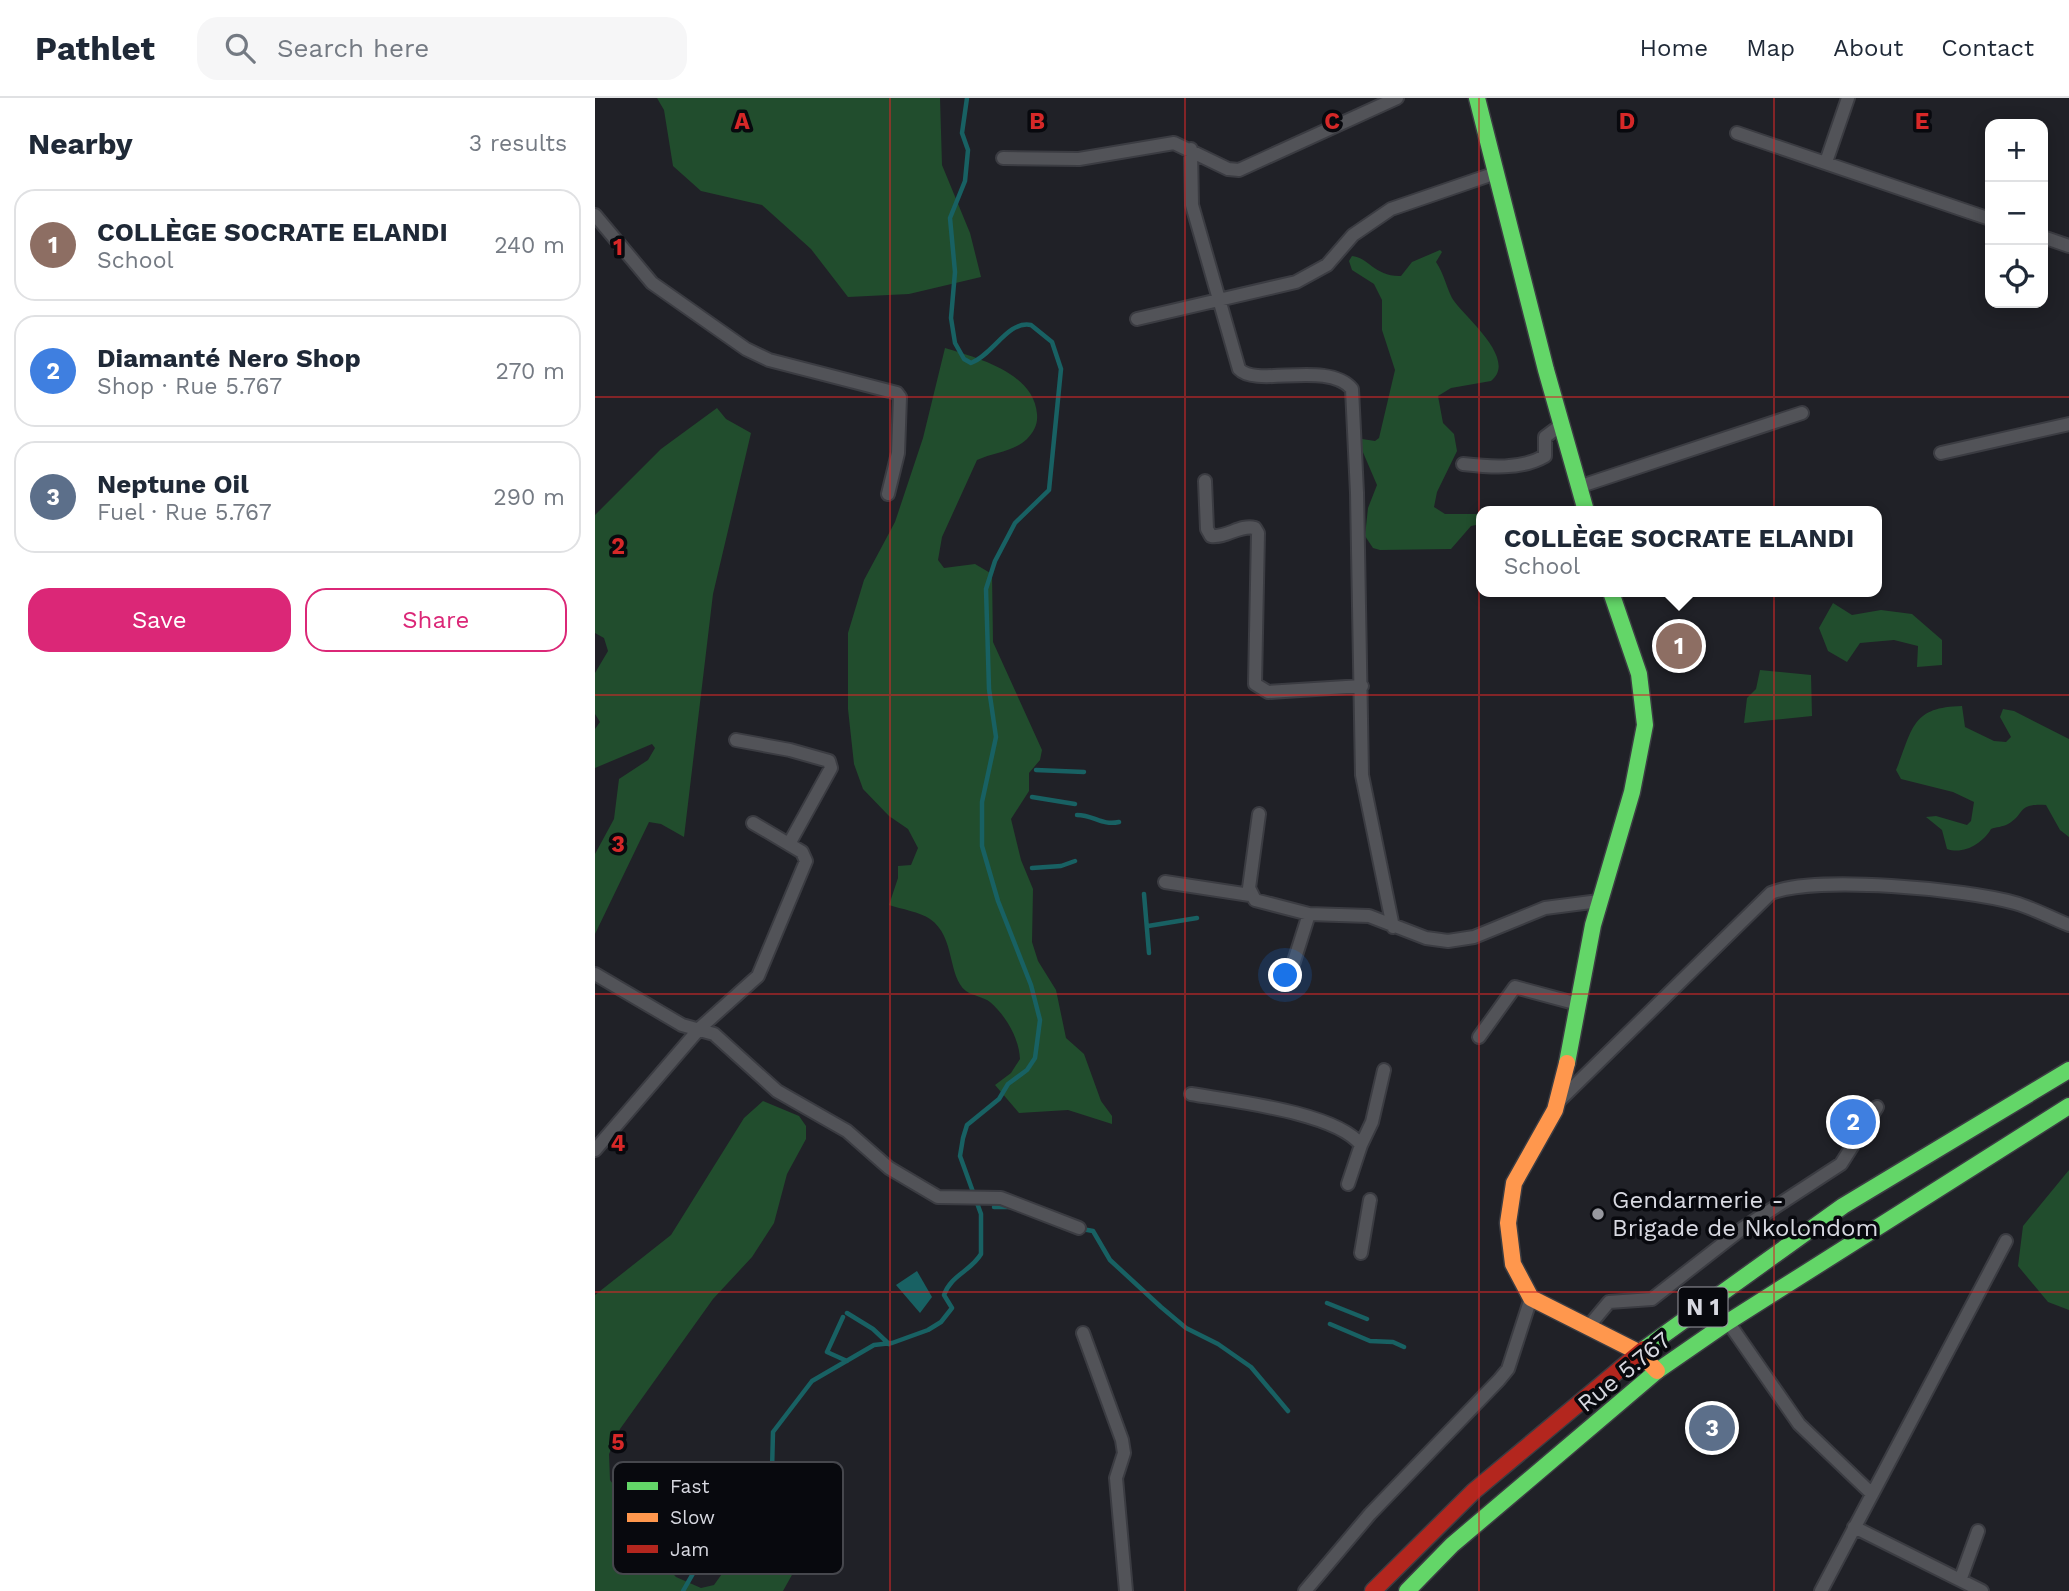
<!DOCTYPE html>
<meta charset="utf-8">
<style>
body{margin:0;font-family:"Work Sans",sans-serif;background:#f6f6f7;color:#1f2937}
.controls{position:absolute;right:21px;top:21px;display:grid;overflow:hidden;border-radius:14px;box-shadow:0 4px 18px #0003}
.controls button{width:63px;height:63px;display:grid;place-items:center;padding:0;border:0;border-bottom:2px solid #e0e1e3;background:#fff;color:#1f2937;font:35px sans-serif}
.you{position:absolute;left:691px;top:878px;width:24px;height:24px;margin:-18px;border:5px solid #fff;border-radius:50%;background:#1a73e8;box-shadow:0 0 0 10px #1a73e833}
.badge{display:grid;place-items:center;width:46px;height:46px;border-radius:50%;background:#db2777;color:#fff;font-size:23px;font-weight:700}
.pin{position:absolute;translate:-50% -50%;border:4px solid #fff;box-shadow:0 2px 7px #0006}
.popup{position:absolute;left:881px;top:408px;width:406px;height:91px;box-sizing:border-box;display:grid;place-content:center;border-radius:14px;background:#fff;filter:drop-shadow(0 2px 5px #0005);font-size:23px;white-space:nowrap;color:#747a83}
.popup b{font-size:26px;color:#1f2937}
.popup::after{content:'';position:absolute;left:50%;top:100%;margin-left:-14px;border:14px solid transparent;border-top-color:#fff}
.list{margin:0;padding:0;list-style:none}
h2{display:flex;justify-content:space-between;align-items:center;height:91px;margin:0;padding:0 28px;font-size:30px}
h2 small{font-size:23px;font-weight:400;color:#747a83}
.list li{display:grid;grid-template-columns:46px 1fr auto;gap:21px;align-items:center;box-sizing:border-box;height:112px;margin:0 14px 14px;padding:0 14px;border:2px solid #e0e1e3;border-radius:21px}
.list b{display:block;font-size:26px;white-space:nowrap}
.list p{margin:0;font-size:23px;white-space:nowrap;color:#747a83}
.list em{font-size:23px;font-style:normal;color:#747a83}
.actions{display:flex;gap:14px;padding:21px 28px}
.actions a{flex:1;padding:16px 0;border:2px solid #db2777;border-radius:21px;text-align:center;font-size:24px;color:#db2777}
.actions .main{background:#db2777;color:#fff}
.icon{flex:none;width:38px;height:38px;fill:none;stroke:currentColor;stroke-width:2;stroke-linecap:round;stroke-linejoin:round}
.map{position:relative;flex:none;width:1474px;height:1493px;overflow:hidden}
header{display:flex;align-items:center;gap:42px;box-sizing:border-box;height:98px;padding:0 35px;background:#fff;border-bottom:2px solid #e0e1e3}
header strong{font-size:33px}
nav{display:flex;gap:38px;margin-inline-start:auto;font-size:24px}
.search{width:490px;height:63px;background:#f6f6f7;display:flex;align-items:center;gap:18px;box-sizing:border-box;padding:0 24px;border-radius:21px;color:#747a83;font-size:26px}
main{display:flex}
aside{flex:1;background:#fff}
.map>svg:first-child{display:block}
</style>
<header>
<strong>Pathlet</strong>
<div class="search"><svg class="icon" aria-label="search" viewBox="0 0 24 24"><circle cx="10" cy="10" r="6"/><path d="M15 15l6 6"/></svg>Search here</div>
<nav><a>Home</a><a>Map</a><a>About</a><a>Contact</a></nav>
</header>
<main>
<aside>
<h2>Nearby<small>3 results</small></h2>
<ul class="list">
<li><span class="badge" style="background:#8d6e63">1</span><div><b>COLLÈGE SOCRATE ELANDI</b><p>School</p></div><em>240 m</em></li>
<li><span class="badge" style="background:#3f7fe0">2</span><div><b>Diamanté Nero Shop</b><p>Shop · Rue 5.767</p></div><em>270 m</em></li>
<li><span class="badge" style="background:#5c6f8a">3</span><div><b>Neptune Oil</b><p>Fuel · Rue 5.767</p></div><em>290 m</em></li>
</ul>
<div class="actions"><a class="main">Save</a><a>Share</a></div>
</aside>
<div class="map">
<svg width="1474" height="1493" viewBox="0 0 1474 1493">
<rect width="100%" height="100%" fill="#202127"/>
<path fill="#214d2d" d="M 62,0 L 345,0 L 347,67 L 375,135 L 386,179 L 314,196 L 253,199 L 216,151 L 167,107 L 106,93 L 78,68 L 69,12 Z
M 845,152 L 847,154 L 841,164 C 849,176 851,188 857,200 C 867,217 924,261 896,283 L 856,290 L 843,298 L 848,325 L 859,336 L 862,353 L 842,394 L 839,409 L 850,416 L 886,416 L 886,426 L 876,428 L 856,451 L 785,452 L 778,450 L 770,438 L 773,410 L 782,387 L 764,345 L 767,341 L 780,343 L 784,340 L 800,272 L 787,232 L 787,202 L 779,186 L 757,172 L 754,163 L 757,158 C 773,159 780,179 806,178 L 817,164 Z
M 350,250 C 383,260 439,275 442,316 C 443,326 439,334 432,341 C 418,354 399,354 382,362 L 347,439 L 343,462 L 349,470 L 380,466 L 397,476 L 398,544 L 447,652 L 445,662 L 434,675 L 434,693 L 416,721 L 426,762 L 438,791 L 437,844 L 443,863 L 461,892 L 471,940 L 489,956 L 506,1003 L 517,1018 L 517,1026 L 473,1012 L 424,1015 L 400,987 L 416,975 L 425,961 C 424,940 411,918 395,904 C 389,899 378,898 371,893 C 352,878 361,839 335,821 C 325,814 306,811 294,807 L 303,780 L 303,768 L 316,767 L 323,750 L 313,731 L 294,718 L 268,691 L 259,666 L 253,611 L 253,535 L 269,482 L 300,424 L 328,340 Z
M 122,310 L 131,321 L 156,335 L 118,496 L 89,739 L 66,726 L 54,724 L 0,836 L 0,756 L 19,721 L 24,681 L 53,662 L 60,650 L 57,646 L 0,670 L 0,631 L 5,624 L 0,616 L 0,575 L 13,553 L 9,540 L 0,535 L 0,417 L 66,351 Z
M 1238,505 L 1257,517 L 1286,512 L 1317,516 L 1347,542 L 1347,567 L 1322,569 L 1323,548 L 1299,542 L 1265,545 L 1252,564 L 1233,553 L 1224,530 Z
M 1165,572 L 1216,577 L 1217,618 L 1149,625 L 1152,600 L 1161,591 Z
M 1367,608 L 1370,629 L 1399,643 L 1411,644 L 1416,639 L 1405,619 L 1408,611 L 1419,613 L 1474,641 L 1474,739 L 1465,732 L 1451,707 C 1421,705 1431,716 1413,726 C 1408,729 1401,729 1396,731 C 1388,745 1369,757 1352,751 L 1347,732 L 1331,719 L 1341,718 L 1372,727 L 1376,723 L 1379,704 L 1358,694 L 1306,681 L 1301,672 C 1318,632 1315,609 1367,608 Z
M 168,1003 L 204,1018 L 211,1028 L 211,1041 L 192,1076 L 179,1125 L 157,1159 L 118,1201 L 25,1331 L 14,1356 L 15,1382 L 39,1415 L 63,1460 L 81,1479 L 106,1490 L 119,1487 L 134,1466 L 156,1416 L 195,1364 L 223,1366 L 233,1373 L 239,1395 L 236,1407 L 188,1493 L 0,1493 L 0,1197 L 76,1137 L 149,1020 Z
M 1474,1072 L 1474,1212 L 1453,1204 L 1423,1168 L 1428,1128 Z"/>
<path fill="#186163" d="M 322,1173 L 337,1199 L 325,1215 L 301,1187 Z"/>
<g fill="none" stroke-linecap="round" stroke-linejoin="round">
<path stroke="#186163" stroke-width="4.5" d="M 441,672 L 489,674
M 437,699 L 480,706
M 482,717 C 499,717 507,728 524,724
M 437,770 L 466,768 L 480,763
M 549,796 L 554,855
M 553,828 L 602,820
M 399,1109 L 415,1109
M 487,1131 L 498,1133 L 515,1162 L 566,1209 L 591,1230 L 623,1246 L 656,1269 L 693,1313
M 732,1205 L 772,1221
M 252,1215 L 278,1231 L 294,1246
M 248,1219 L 232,1254 L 252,1263
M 735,1226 L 775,1243 L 798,1244 L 809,1249
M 88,1493 L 132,1416 L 143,1410 L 177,1372 L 178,1334 L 217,1283 L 279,1247 L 297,1245 L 333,1232 L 346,1224 L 357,1210 L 349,1197 C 356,1177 376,1173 386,1156 L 386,1116 L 365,1058 L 368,1040 L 372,1027 L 404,1001 L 413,986 L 432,972 L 440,960 L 445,922 L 436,887 L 403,803 L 387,748 L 387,704 L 401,639 L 394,591 L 391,491 L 400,463 L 420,425 L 454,392 L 466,271 L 457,244 L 436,227 C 413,222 398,257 376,265 L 369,261 L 360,245 L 356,220 L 360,174 L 355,120 L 370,83 L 373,52 L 367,35 L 372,0"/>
<g stroke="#3b3c42" stroke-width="16">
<path id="street" d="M 1142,35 L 1395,121
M 596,51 L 597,107 L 644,271 C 661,290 733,262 757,291 L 762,395 L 767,677 L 798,829
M 408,60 L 484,61 L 579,45 L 633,71 L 644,72 L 802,0
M 1231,64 L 1253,0
M 0,117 L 57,185 L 151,251 L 174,262 L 302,295 L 305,299 L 303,355 L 293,396
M 1448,139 L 1474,148
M 542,221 L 701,184 L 732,167 L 758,137 L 796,111 L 901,75
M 1346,355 L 1474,326
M 868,366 C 894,369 926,372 950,358 L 950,339 L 966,327
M 610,383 L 612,431 L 616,438 C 632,440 645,426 660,430 L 663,435 L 660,586 L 673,594 L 767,588
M 983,389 L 1207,315
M 141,642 L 195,652 L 234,663 L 236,670 L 194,746
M 664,716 L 654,790 L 660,802 L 714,816 L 774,818 L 831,840 L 853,843 L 879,839 L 950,810 L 1004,803
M 570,784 L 655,797
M 0,876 L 87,927 L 119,936 L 182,993 L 252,1033 L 294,1070 L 343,1099 L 406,1100 L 484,1130
M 695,876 L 714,816
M 884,939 L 920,889 L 983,906
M 596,996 C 636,1003 741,1014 766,1047 L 753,1086
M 964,1003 L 1176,795 C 1221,777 1371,791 1420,805 C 1438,810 1456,820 1474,827
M 766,1047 L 777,1024 L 789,972
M 0,1052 L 105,930 L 163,878 L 211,763 L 207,754 L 158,725
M 766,1155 L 775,1102
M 1133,1224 L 1204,1326 L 1276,1395
M 993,1229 L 1014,1204 L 1057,1201 L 1148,1130 L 1246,1066 L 1282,1009
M 488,1235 L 527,1342 L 529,1355 L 521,1380 L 531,1493
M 1259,1429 L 1387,1493
M 1366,1480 L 1383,1433
M 710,1493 L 775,1416 L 904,1282 L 913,1271 L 936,1200
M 1226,1493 L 1411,1143"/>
</g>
<g stroke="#3b3c42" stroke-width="19">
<path id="fast" d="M 882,0 L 951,272 L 991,413
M 972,965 L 998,827 L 1037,694 L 1050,627 L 1044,576 L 1016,494
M 1049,1251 L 1248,1108 L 1474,972
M 812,1493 L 857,1447 L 1062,1273 L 1133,1224 L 1474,1008"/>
</g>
<g stroke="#3b3c42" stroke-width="19">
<path id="slow" d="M 972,965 L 960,1012 L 919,1085 L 913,1125 L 918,1166 L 936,1200 L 1045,1255 L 1062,1273"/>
</g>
<g stroke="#3b3c42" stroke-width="19">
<path id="jam" d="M 778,1493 L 879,1393 L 1049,1251"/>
</g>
<use href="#street" stroke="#525358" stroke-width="12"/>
<use href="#fast" stroke="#63d668" stroke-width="16"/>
<use href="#slow" stroke="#ff974d" stroke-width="16"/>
<use href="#jam" stroke="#b3261e" stroke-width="16"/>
</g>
<path fill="none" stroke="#d62828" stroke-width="2" stroke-opacity="0.55" d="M 295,0 L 295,1493M 590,0 L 590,1493M 884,0 L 884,1493M 1179,0 L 1179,1493M 0,299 L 1474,299M 0,597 L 1474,597M 0,896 L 1474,896M 0,1194 L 1474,1194"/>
<circle fill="#97989f" stroke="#08090e" stroke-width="2.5" cx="1003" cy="1116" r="7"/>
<g text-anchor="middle" stroke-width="7" stroke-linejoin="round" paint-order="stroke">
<rect fill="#08090e" stroke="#999aa1" stroke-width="2" x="1083.5" y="1189.5" width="49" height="39" rx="5"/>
<g font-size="23" font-weight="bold" fill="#d7d8e0">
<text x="1108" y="1217">N 1</text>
</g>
<g font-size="24" fill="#d7d8e0" stroke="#08090e" text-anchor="start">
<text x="1017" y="1110">Gendarmerie -<tspan x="1017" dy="28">Brigade de Nkolondom</tspan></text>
</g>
<g font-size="24" fill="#d7d8e0" stroke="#08090e">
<text transform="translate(1029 1274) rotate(-39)" y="8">Rue 5.767</text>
</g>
</g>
<rect x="18" y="1364" width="230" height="112" rx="10" fill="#08090e" stroke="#46474d" stroke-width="2"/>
<rect x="32" y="1384" width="31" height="8" fill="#63d668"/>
<rect x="32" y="1415" width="31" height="9" fill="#ff974d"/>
<rect x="32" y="1447" width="31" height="8" fill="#b3261e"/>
<g font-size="19" fill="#d7d8e0">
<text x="75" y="1395">Fast</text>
<text x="75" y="1426">Slow</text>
<text x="75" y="1458">Jam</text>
</g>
<g font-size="23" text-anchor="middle" font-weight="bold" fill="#d62828" stroke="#08090e" stroke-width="7" stroke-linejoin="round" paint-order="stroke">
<text x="147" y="31">A</text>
<text x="442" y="31">B</text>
<text x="737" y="31">C</text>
<text x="1032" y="31">D</text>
<text x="1327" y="31">E</text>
<text x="23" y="157">1</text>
<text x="23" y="456">2</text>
<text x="23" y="754">3</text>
<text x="23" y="1053">4</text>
<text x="23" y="1352">5</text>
</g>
</svg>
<div class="controls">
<button>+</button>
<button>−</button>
<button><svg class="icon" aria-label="locate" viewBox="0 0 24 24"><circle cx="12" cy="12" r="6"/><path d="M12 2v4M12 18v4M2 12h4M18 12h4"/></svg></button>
</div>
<div class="you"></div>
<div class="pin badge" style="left:1084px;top:548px;background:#8d6e63">1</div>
<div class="popup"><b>COLLÈGE SOCRATE ELANDI</b>School</div>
<div class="pin badge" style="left:1258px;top:1024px;background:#3f7fe0">2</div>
<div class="pin badge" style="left:1117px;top:1330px;background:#5c6f8a">3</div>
</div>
</main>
